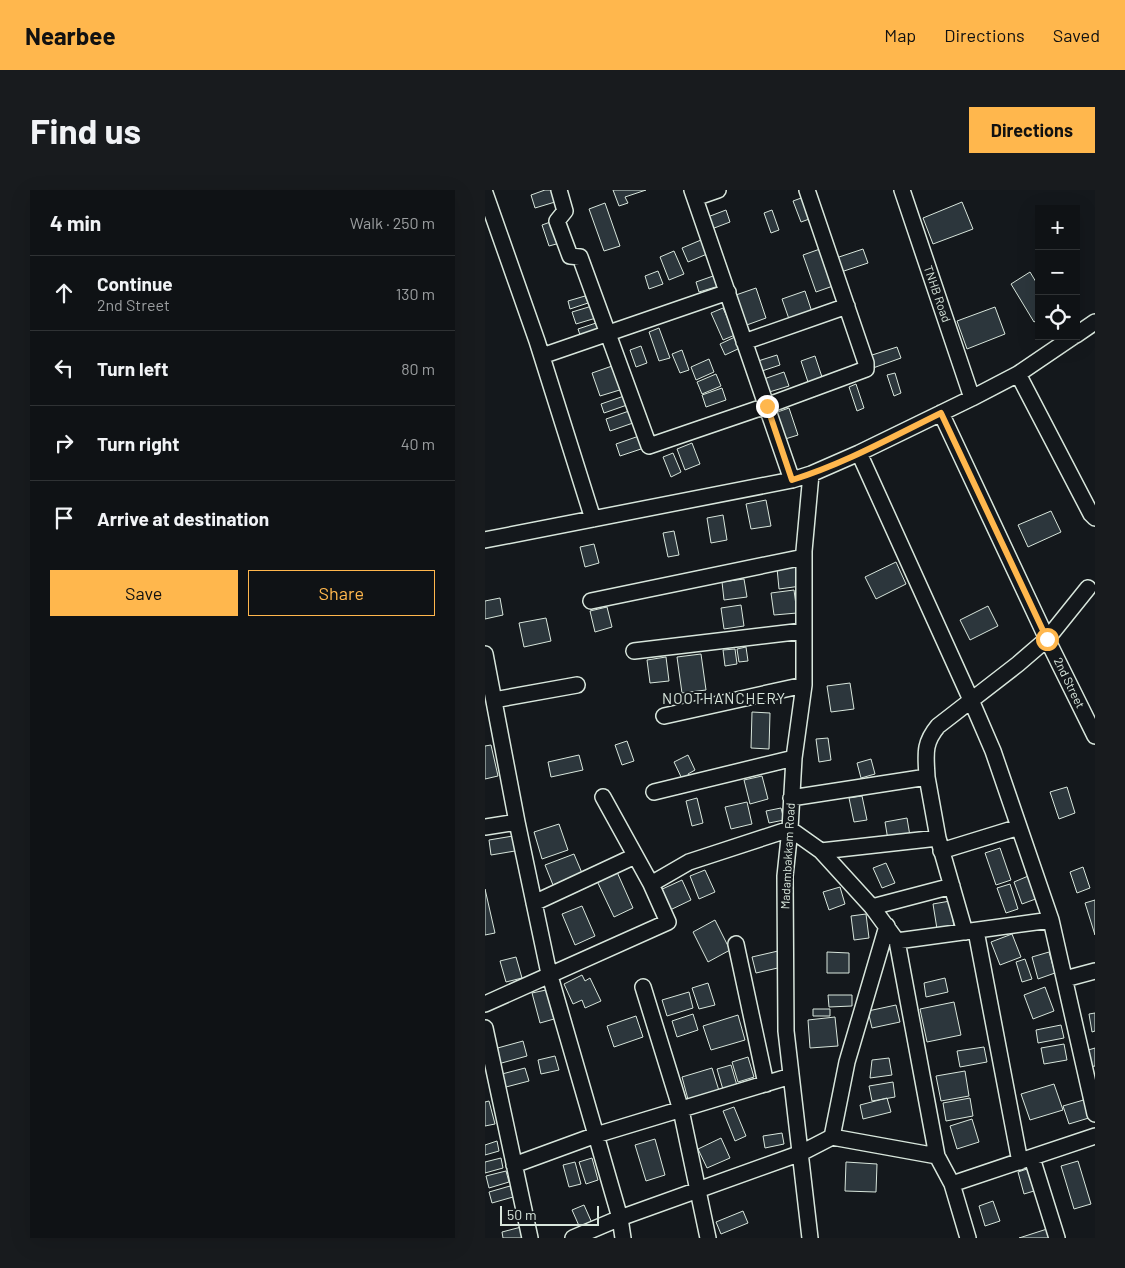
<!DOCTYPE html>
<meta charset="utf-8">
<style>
body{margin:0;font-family:Barlow,sans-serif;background:#181b1e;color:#f1f3f6}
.controls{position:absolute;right:15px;top:15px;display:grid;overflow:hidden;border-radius:0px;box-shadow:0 5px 20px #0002}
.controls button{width:45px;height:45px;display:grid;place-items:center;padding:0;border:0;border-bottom:1px solid #2f3234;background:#0f1215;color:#f1f3f6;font:25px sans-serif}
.scale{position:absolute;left:15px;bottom:12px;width:99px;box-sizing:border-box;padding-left:5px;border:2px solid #d8e6dc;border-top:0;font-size:14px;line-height:18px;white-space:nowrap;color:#d8e6dc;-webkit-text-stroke:4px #14181c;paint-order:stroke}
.stop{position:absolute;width:15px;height:15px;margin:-11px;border:4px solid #ffb74d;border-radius:50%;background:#fff}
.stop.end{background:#ffb74d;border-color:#fff;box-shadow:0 1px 5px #0008}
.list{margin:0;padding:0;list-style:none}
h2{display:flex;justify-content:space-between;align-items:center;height:65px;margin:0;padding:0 20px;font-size:21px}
h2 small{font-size:16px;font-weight:400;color:#9b9ea0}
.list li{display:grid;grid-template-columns:32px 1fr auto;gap:15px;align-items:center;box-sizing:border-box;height:75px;padding:0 20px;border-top:1px solid #2f3234}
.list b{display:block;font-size:19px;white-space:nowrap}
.list p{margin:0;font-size:16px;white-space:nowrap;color:#9b9ea0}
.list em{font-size:16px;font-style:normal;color:#9b9ea0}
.actions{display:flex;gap:10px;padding:15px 20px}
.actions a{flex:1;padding:11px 0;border:1px solid #ffb74d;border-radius:0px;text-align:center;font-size:18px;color:#ffb74d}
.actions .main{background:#ffb74d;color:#111}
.icon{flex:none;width:28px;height:28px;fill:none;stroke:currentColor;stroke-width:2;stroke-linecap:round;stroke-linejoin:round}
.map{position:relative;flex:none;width:610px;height:1048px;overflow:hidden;border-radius:0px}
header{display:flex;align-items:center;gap:30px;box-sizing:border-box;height:70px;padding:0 25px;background:#ffb74d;color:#111}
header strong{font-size:24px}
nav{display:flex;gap:28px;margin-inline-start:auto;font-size:18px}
.intro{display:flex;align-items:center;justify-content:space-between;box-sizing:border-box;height:120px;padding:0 30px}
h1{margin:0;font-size:35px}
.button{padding:12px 22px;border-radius:0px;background:#ffb74d;color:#111;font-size:18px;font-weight:700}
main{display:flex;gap:30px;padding:0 30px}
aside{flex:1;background:#0f1215;border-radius:0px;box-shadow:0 5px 20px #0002}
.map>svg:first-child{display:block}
</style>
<header>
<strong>Nearbee</strong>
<nav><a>Map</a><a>Directions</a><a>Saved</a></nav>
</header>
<div class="intro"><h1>Find us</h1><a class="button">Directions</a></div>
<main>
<aside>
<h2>4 min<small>Walk · 250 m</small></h2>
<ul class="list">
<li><svg class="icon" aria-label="ahead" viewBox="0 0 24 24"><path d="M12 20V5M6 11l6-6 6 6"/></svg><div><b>Continue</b><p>2nd Street</p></div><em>130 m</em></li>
<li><svg class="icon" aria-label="left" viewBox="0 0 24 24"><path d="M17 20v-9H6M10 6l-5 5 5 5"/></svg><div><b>Turn left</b></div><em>80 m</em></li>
<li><svg class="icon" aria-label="right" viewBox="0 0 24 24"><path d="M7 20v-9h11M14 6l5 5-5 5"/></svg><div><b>Turn right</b></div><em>40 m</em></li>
<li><svg class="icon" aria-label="arrive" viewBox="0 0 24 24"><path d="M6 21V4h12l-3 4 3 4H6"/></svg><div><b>Arrive at destination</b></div></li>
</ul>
<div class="actions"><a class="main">Save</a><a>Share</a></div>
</aside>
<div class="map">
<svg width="610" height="1048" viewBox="0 0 610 1048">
<rect width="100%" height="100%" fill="#14181c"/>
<path fill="#2c363c" stroke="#d8e6dc" d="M 60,0 L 67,0 L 70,12 L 50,18 L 46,5 Z
M 128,0 L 161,0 L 140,7 L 143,13 L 134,16 Z
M 319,7 L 327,28 L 316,32 L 308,11 Z
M 477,12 L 488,39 L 448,54 L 438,28 Z
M 120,13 L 135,56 L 119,61 L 104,19 Z
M 241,20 L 245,32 L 224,40 L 220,28 Z
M 287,20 L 294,40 L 286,43 L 279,23 Z
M 68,31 L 75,53 L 64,56 L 57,35 Z
M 216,50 L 222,64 L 203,72 L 197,58 Z
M 335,59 L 348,96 L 331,102 L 318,65 Z
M 378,59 L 383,73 L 356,82 L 351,68 Z
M 189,61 L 199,84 L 184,90 L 175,67 Z
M 173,81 L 178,94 L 164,99 L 160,86 Z
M 545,82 L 554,97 L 554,129 L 549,132 L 526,94 Z
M 231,85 L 234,96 L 214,102 L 211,92 Z
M 271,98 L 281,128 L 259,136 L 248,106 Z
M 320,101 L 327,122 L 304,129 L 297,109 Z
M 100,106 L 103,113 L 85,119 L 83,111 Z
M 107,116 L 111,128 L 91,134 L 87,122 Z
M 510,117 L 520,144 L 482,159 L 472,131 Z
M 238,118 L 250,145 L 238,150 L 226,123 Z
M 111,133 L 114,142 L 96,148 L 93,139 Z
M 174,138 L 185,168 L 174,171 L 164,142 Z
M 250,147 L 255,158 L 240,165 L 235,154 Z
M 156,156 L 162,173 L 151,177 L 145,160 Z
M 412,157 L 416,168 L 388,178 L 384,166 Z
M 197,160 L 204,180 L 195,183 L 187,164 Z
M 292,165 L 295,175 L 274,182 L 270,172 Z
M 330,166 L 338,190 L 324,195 L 316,171 Z
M 224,169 L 229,182 L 211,190 L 206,177 Z
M 130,175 L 138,199 L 115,206 L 107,183 Z
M 299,182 L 304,196 L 281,203 L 276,190 Z
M 410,183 L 416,203 L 409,206 L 402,185 Z
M 231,184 L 236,196 L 217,204 L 212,192 Z
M 371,194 L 379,218 L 372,221 L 364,197 Z
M 237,198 L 241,210 L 221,217 L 217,205 Z
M 139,206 L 142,215 L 119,223 L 116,214 Z
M 304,218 L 313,245 L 297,250 L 287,224 Z
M 144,221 L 148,233 L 125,241 L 121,229 Z
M 154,246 L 159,258 L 135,266 L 131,254 Z
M 207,253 L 215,274 L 200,280 L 192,259 Z
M 188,263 L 196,282 L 186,287 L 178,267 Z
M 281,310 L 286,336 L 266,339 L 261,314 Z
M 566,321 L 576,342 L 543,357 L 533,335 Z
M 238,325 L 242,350 L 226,353 L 222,328 Z
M 189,341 L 194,365 L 183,367 L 178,343 Z
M 109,354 L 114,373 L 100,377 L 95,357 Z
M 411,372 L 421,394 L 391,409 L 380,387 Z
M 313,375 L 316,396 L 294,399 L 292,378 Z
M 259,389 L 262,407 L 239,410 L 237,392 Z
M 309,400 L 312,423 L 289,425 L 286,403 Z
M 15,408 L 18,425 L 0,429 L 0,411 Z
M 256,415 L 259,436 L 239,439 L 236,418 Z
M 503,416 L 513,436 L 485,450 L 475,430 Z
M 122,417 L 127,437 L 110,442 L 105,421 Z
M 61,428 L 66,451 L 39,457 L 34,433 Z
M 261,457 L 263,471 L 254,472 L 252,459 Z
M 250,459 L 252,474 L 240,476 L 238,460 Z
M 216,464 L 221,500 L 197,503 L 192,467 Z
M 181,467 L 184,491 L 165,493 L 162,470 Z
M 365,493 L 369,519 L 346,522 L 342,496 Z
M 267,522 L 285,523 L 284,559 L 266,558 Z
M 343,548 L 346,570 L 334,572 L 331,549 Z
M 142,551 L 149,571 L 137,575 L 130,555 Z
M 6,555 L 13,586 L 0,589 L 0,556 Z
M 94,565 L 98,580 L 66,587 L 63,572 Z
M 203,565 L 210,580 L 203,584 L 205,588 L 198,591 L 189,572 Z
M 386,569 L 390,584 L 376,588 L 372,573 Z
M 277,586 L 283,609 L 265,614 L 259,590 Z
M 582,597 L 590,623 L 574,629 L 565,602 Z
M 377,606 L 382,630 L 369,632 L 364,608 Z
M 212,608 L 218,633 L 207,636 L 201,611 Z
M 262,612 L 267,634 L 246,639 L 240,617 Z
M 296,618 L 299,630 L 284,633 L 281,621 Z
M 422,628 L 425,646 L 403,650 L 400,632 Z
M 74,634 L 83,660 L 57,669 L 49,642 Z
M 28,646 L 30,661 L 6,665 L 4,650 Z
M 515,658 L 526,690 L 511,695 L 500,663 Z
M 89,664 L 97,683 L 68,695 L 60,675 Z
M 401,673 L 410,693 L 397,698 L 388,678 Z
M 598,677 L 605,698 L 592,703 L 585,682 Z
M 220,680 L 230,702 L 214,709 L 205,686 Z
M 132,682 L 148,718 L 129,727 L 112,691 Z
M 548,684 L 556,707 L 537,714 L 529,692 Z
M 197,690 L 206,710 L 183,721 L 173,701 Z
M 525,694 L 533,719 L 521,723 L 512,698 Z
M 355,697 L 360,714 L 344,720 L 338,702 Z
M 0,699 L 10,743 L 0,745 Z
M 610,710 L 610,745 L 600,713 Z
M 465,711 L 469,737 L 452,739 L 448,714 Z
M 97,716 L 110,746 L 90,755 L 77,724 Z
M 381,724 L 384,748 L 369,750 L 366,726 Z
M 230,730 L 245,760 L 223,772 L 208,742 Z
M 527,744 L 536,767 L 515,775 L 506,752 Z
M 293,761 L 297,777 L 271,783 L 267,767 Z
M 342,762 L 364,763 L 364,783 L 342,783 Z
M 564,762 L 570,783 L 553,789 L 547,767 Z
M 31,767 L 37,788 L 21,792 L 15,771 Z
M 540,769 L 547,789 L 537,792 L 531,772 Z
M 97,785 L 100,791 L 105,788 L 116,811 L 100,818 L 97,810 L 88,814 L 79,794 Z
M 460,788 L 463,802 L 441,807 L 439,793 Z
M 223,793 L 230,815 L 214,819 L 207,798 Z
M 560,797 L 569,821 L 548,829 L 539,805 Z
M 61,800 L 69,829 L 55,833 L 47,803 Z
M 204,802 L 208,818 L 182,826 L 177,810 Z
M 343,805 L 367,805 L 367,816 L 344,817 Z
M 469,812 L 476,845 L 442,852 L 435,819 Z
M 411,815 L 415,832 L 387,838 L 383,821 Z
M 328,819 L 345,819 L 345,826 L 328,826 Z
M 610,823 L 610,841 L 607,842 L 604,824 Z
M 208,824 L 213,840 L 192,847 L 187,831 Z
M 253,825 L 260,850 L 226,860 L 218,836 Z
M 151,826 L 158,847 L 129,857 L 122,836 Z
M 350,827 L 353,856 L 325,858 L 323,830 Z
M 576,835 L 579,848 L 553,853 L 551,840 Z
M 38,851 L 42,866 L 13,874 L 9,859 Z
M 579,854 L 582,870 L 559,874 L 556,858 Z
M 499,857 L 502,872 L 475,877 L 472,861 Z
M 610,858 L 610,876 L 605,877 L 600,861 Z
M 70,866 L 74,880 L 56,884 L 53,870 Z
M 263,867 L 269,887 L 253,892 L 247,872 Z
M 404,868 L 407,885 L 385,888 L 387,870 Z
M 246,875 L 253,899 L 239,903 L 232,879 Z
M 40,878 L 44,891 L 21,897 L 17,884 Z
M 227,878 L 235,904 L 204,913 L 197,887 Z
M 480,881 L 484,906 L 456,911 L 451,886 Z
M 408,892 L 410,907 L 387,911 L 384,896 Z
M 569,894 L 578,920 L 545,930 L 536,904 Z
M 402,908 L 406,922 L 378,929 L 375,915 Z
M 485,908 L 488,926 L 461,931 L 458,913 Z
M 602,909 L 607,927 L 584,934 L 578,916 Z
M 4,911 L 10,934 L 0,936 L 0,912 Z
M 249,917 L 261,946 L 250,951 L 238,921 Z
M 487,929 L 494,952 L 472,959 L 465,936 Z
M 297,943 L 299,954 L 280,958 L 278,946 Z
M 236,948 L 245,968 L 222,978 L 213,959 Z
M 170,949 L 180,985 L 161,991 L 150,955 Z
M 12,951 L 14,961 L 0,965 L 0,955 Z
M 16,968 L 18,978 L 0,983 L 0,972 Z
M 107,968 L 113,990 L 101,994 L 94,972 Z
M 593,971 L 606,1014 L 589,1019 L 576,976 Z
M 90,972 L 96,994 L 84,997 L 78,975 Z
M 361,972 L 392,974 L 391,1002 L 360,1001 Z
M 542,979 L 549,1001 L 539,1004 L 533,982 Z
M 21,981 L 24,992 L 4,998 L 1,986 Z
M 25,996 L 28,1007 L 7,1013 L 4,1002 Z
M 508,1011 L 515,1031 L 500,1036 L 494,1016 Z
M 99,1015 L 107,1033 L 95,1038 L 87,1020 Z
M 258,1021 L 263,1033 L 236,1044 L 231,1032 Z
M 40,1036 L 43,1048 L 18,1048 L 17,1042 Z
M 562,1039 L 565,1048 L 534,1048 Z"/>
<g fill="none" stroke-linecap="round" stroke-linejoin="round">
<g stroke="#d8e6dc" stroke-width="18">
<path id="minor" d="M 74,0 L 80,21 L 72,31 L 85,66 L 95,67 L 164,256 L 281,216 L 381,179 L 381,173 L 322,0
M 207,0 L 307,290
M 417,0 L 487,208
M 0,3 L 52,151 L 108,329
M 210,8 L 233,0
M 591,145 L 610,132
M 259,152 L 362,116
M 57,166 L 243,102
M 533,184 L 606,324 L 610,328
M 456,223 L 562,449 L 610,546
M 374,263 L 486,510 L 508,561 L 566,730 L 610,924
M 0,350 L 307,290 L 326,284 L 374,263 L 487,208 L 533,184 L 589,146
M 106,411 L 319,367
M 149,461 L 318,441
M 0,464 L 32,632 L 63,779 L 135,1028 L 138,1048
M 9,510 L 92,495
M 179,526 L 319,495
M 442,587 L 453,648 L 480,742
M 169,602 L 309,568
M 306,608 L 442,587 C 441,565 438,554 453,536 L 533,474 L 562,449 L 603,398
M 0,637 L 32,632
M 336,661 L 453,648
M 456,661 L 534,637
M 166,694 L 204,672 L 305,639 L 336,661 L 387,717 L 412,751 L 566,730
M 49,713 L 150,666
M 387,717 L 467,696
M 491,741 L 535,972
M 412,751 L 452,966
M 251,754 L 281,894
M 580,789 L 610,781
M 158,797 L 196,920 L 223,1048
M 0,814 L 183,732 L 166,694 L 118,607
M 0,838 L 45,1048
M 347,947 L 362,872 L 402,736
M 547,968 L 572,1048
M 29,975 L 111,945 L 306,886
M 467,994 L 610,946
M 88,1048 L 135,1028 L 316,963 L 347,947 L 452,966 L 467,994 L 483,1048
M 325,1048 L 301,841 L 300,686 L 305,639 L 309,568 L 319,495 L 319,361 L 326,284"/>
</g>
<use href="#minor" stroke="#14181c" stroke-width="15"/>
</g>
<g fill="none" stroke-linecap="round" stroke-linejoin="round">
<path stroke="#ffb74d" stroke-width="6" d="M 282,216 L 307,290 C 359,274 407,247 456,223 L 562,449"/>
</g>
<g text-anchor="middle" stroke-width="4" stroke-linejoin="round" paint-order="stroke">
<g font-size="12" fill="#d8e6dc" stroke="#14181c">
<text transform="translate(452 104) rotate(71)" y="4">TNHB Road</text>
<text transform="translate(584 493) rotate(64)" y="4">2nd Street</text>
<text transform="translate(303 666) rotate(-87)" y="4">Madambakkam Road</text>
</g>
<g font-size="15" letter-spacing="1" fill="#d8e6dc" stroke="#14181c">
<text x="239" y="514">NOOTHANCHERY</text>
</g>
</g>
</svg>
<div class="controls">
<button>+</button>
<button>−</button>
<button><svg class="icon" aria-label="locate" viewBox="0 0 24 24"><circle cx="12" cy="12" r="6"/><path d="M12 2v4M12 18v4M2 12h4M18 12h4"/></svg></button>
</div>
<div class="scale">50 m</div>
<div class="stop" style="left:562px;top:449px"></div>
<div class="stop end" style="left:282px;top:216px"></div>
</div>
</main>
